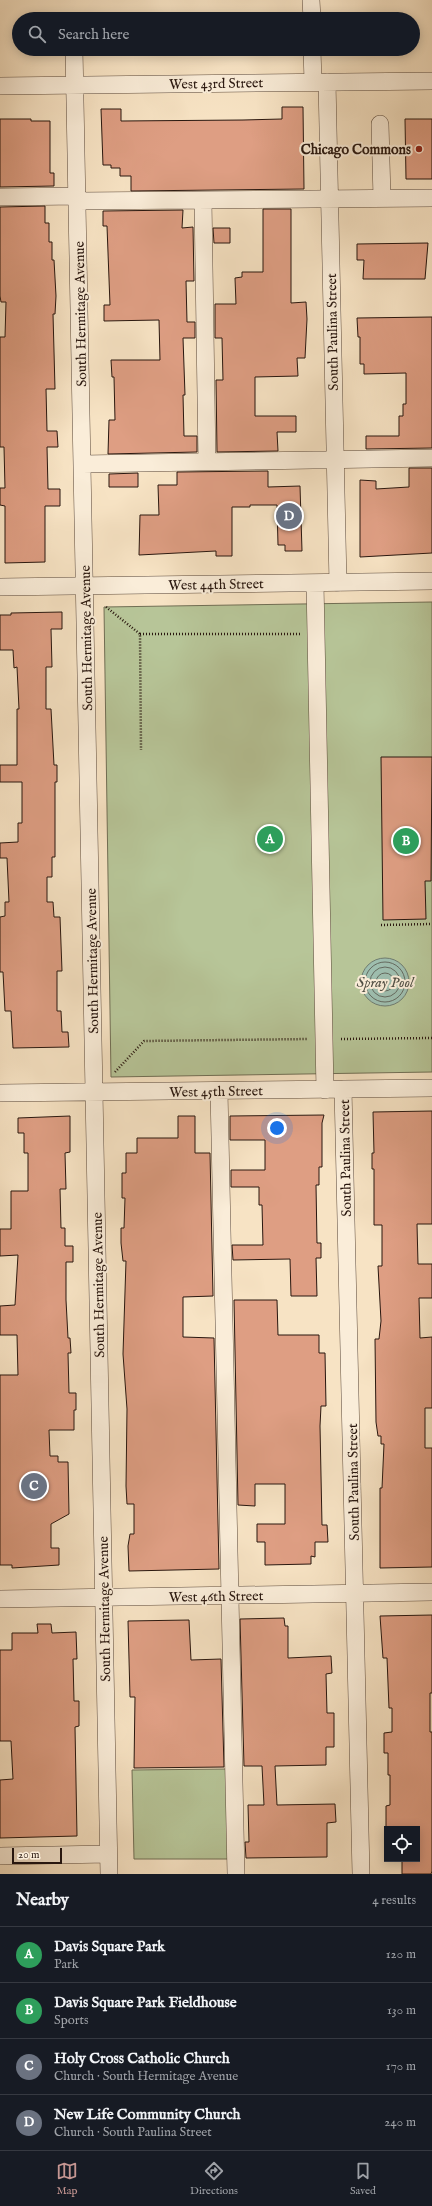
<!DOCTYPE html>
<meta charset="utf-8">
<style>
body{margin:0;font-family:"IM FELL English",serif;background:#20242c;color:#f1f3f6}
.controls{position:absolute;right:12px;bottom:12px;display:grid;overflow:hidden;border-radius:0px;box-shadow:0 2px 10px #0003}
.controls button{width:36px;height:36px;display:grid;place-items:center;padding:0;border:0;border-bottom:1px solid #363941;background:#171b24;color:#f1f3f6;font:20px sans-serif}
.scale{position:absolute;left:12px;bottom:10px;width:50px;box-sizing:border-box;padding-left:4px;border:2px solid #29170f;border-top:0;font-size:11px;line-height:14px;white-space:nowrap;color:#29170f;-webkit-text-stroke:3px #faedd9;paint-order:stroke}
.you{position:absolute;left:277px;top:1128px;width:14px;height:14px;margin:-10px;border:3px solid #fff;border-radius:50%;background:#1a73e8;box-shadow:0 0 0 6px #1a73e833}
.badge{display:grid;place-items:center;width:26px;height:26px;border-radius:50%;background:#c59692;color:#fff;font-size:13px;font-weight:700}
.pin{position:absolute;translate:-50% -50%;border:2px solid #fff;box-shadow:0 1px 4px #0006}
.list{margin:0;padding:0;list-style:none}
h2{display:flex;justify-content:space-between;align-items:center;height:52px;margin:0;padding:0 16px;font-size:17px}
h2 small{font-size:13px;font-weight:400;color:#9ea1a6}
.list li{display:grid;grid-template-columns:26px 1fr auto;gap:12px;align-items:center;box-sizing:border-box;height:56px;padding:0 16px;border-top:1px solid #363941}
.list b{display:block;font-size:15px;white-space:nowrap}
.list p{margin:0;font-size:13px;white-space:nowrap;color:#9ea1a6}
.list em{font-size:13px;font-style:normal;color:#9ea1a6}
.icon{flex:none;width:22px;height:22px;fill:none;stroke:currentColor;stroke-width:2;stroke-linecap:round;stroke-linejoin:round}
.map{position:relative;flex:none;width:432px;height:1874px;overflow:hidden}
.search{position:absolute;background:#171b24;box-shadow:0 2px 10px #0003;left:12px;right:12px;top:12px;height:44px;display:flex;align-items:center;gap:10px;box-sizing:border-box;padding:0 14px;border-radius:22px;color:#9ea1a6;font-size:15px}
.sheet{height:276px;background:#171b24}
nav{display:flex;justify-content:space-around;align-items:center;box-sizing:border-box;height:56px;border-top:1px solid #363941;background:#171b24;font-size:11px;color:#9ea1a6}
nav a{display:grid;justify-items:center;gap:2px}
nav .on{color:#c59692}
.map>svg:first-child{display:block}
</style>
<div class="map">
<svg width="432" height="1874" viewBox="0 0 432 1874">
<rect width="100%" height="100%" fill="#f7e3c4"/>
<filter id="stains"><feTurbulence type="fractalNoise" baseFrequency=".005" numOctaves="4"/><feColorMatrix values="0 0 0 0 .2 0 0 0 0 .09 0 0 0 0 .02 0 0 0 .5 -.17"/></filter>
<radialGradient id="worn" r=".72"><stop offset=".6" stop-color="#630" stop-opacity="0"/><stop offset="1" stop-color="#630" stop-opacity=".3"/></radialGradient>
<path fill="#b7c598" stroke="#706e54" d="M 432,602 L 432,1072 L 111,1077 L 104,607 Z
M 227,1769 L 229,1859 L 134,1859 L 132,1770 Z"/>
<path fill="#9ebeaf" stroke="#6f7b6f" d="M361 982a24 24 0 1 1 48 0a24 24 0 1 1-48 0Z"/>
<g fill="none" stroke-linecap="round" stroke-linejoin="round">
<path stroke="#646a5f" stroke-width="1" d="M365 982a20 20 0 1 1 40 0a20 20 0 1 1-40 0Z
M370 982a15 15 0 1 1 30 0a15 15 0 1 1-30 0Z
M376 982a9 9 0 1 1 18 0a9 9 0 1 1-18 0Z"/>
</g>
<path fill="#de9e83" stroke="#29170f" d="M 282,107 L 303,107 L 304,189 L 131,191 L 131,176 L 120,176 L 120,168 L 111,168 L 111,165 L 103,165 L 101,109 L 121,109 L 121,121 L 243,120 L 282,119 Z
M 0,119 L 31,119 L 31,121 L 50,121 L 50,173 L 54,173 L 54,186 L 0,187 Z
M 405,119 L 432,119 L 432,179 L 406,179 Z
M 45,206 L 45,223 L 49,223 L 49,242 L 52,242 L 52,260 L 54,260 L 56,296 L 55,314 L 53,314 L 55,389 L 46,389 L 47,431 L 57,431 L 58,447 L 47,447 L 48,489 L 60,489 L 60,506 L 45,506 L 45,562 L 5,563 L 5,506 L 0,505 L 0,488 L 5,488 L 4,447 L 0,447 L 0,337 L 5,337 L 6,302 L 1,302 L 0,296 L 0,207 Z
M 263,209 L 291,209 L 291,303 L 306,302 L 307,319 L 305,358 L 297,358 L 298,376 L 255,377 L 255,416 L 296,416 L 296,432 L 277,432 L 278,451 L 217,452 L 216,380 L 223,380 L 222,338 L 215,338 L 215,304 L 236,304 L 235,278 L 242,277 L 242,272 L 263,272 Z
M 183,210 L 182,228 L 193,227 L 194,281 L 186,281 L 187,322 L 195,322 L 195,338 L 183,338 L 185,395 L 183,395 L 184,436 L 197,436 L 197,452 L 108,454 L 109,420 L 115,420 L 114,377 L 112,377 L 111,360 L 160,360 L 159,320 L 104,321 L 104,305 L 110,305 L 107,226 L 103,226 L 103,211 Z
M 213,228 L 230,228 L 230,243 L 214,243 Z
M 428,243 L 425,279 L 363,279 L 364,260 L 357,260 L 357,244 Z
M 432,317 L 432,448 L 366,449 L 366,436 L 399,436 L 399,416 L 403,416 L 403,404 L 406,404 L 406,373 L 364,374 L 364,364 L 360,364 L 360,337 L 358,337 L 357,318 Z
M 409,468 L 432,468 L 432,553 L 360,557 L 360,480 L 376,481 L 376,489 L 409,487 Z
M 268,471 L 268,487 L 300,486 L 302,551 L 285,551 L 285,545 L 278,545 L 277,505 L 250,505 L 250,507 L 232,507 L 232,556 L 216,556 L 216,551 L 139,555 L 140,515 L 159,515 L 158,485 L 177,485 L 177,472 Z
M 138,473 L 138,487 L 109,487 L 109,474 Z
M 62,612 L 62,629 L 51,629 L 52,667 L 46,667 L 46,709 L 51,709 L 54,765 L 57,765 L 57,782 L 55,782 L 55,857 L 52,857 L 52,877 L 47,877 L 47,902 L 53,902 L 54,917 L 60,917 L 62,971 L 57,971 L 57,1011 L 61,1011 L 62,1032 L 68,1032 L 69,1047 L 13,1048 L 11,1011 L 5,1011 L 3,972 L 0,972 L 0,917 L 5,916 L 5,902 L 9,902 L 7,858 L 0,858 L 0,843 L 18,842 L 18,823 L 22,823 L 22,782 L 0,782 L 0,765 L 17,765 L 17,709 L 19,709 L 17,667 L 14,668 L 13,650 L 0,650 L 0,615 L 11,615 L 11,613 Z
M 381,757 L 432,757 L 431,881 L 425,881 L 426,919 L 383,920 Z
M 432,1111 L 432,1224 L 417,1224 L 418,1264 L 432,1264 L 432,1298 L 419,1298 L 420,1338 L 432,1337 L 432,1408 L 425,1408 L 425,1448 L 432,1448 L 432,1567 L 380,1568 L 380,1488 L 382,1488 L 384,1444 L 381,1444 L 381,1436 L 378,1436 L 376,1422 L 375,1339 L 379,1339 L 381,1321 L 378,1266 L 382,1266 L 382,1225 L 374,1225 L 374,1169 L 372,1169 L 372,1153 L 374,1153 L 373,1112 Z
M 324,1115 L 322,1123 L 322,1167 L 319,1167 L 319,1185 L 316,1185 L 317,1243 L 321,1243 L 321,1258 L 316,1258 L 317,1296 L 291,1296 L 290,1259 L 233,1260 L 232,1245 L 263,1245 L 262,1205 L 259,1205 L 259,1187 L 231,1187 L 231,1170 L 265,1170 L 265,1140 L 230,1140 L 230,1116 Z
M 70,1116 L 70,1152 L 65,1153 L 66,1189 L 60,1189 L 61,1228 L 65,1228 L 65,1246 L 73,1246 L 73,1262 L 66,1262 L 66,1300 L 68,1338 L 70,1338 L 71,1353 L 68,1353 L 69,1393 L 76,1393 L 76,1410 L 74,1410 L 74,1430 L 49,1430 L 50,1456 L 58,1456 L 58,1462 L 68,1462 L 69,1514 L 51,1524 L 51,1548 L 59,1548 L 59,1565 L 12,1568 L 12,1565 L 0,1565 L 0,1375 L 18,1375 L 17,1335 L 0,1335 L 0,1306 L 15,1305 L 18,1255 L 0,1256 L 0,1229 L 11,1229 L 11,1191 L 28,1191 L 28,1153 L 24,1153 L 24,1133 L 18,1133 L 18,1118 Z
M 178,1116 L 195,1116 L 195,1153 L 210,1153 L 213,1296 L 183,1297 L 183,1337 L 214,1338 L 219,1569 L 129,1571 L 128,1546 L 130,1534 L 134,1534 L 134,1504 L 127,1504 L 126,1486 L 127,1409 L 123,1354 L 126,1261 L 123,1261 L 121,1243 L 121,1228 L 124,1228 L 125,1198 L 122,1198 L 122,1173 L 126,1173 L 126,1153 L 137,1153 L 137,1138 L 178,1138 Z
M 234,1300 L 277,1300 L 278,1335 L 319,1335 L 319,1353 L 325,1353 L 326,1406 L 321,1406 L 320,1426 L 322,1525 L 327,1525 L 328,1542 L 315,1542 L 315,1557 L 311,1556 L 311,1564 L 265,1565 L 265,1542 L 257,1542 L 257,1524 L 285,1524 L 285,1484 L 255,1484 L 255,1506 L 238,1505 Z
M 432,1615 L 432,1693 L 430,1693 L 430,1732 L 432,1732 L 432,1871 L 431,1874 L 402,1874 L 402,1860 L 417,1861 L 417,1829 L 386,1829 L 386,1806 L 390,1805 L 390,1775 L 388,1775 L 388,1753 L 384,1753 L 384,1733 L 392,1732 L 392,1708 L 389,1708 L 387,1658 L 383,1658 L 380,1616 Z
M 284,1618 L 285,1626 L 288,1626 L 288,1658 L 331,1656 L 332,1673 L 326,1674 L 327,1713 L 334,1713 L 334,1747 L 326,1747 L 326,1765 L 275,1766 L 277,1805 L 335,1804 L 336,1822 L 327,1823 L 327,1857 L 246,1858 L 245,1842 L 249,1842 L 248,1805 L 264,1805 L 262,1766 L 244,1766 L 240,1619 Z
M 189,1620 L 191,1660 L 221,1659 L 224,1767 L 134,1768 L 135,1697 L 130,1697 L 128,1621 Z
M 37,1624 L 51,1624 L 52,1633 L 76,1632 L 77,1659 L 73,1659 L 74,1701 L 79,1701 L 79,1726 L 75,1727 L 77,1836 L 0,1838 L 0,1780 L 13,1779 L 11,1741 L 0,1741 L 0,1650 L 12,1650 L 12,1633 L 38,1633 Z"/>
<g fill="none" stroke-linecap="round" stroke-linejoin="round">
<g stroke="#5c4a3c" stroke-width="18">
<path id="minor" d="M 311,0 L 312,19
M 74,49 L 109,1874
M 312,49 L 313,82
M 327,82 L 338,583
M 0,86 L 432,81
M 380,124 L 382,198
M 0,197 L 78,196
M 203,200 L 207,462
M 78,201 L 432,198
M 83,464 L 432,458
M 315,583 L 325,1090
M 0,587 L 432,581
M 343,1089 L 361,1874
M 219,1091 L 236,1874
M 0,1093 L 432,1088
M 0,1599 L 432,1592
M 0,1856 L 108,1854"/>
</g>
<path stroke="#29170f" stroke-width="2.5" stroke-dasharray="1 2" stroke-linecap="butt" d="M 106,607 L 140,634 L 141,750
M 140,634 L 300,634
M 381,925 L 432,924
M 341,1039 L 432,1038
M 115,1072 L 144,1041 L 308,1039"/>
<use href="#minor" stroke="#faedd9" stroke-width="17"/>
</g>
<circle fill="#8f2418" stroke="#faedd9" stroke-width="1.5" cx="419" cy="149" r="4"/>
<g text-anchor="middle" stroke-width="4" stroke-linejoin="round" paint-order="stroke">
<g font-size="14" fill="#29170f" stroke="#faedd9">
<text transform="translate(216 83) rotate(-1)" y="5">West 43rd Street</text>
<text transform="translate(80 314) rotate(-91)" y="5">South Hermitage Avenue</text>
<text transform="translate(332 332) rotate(-91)" y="5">South Paulina Street</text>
<text transform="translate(216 584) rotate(-1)" y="5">West 44th Street</text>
<text transform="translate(86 638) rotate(-91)" y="5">South Hermitage Avenue</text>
<text transform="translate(92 961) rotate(-91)" y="5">South Hermitage Avenue</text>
<text transform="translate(216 1091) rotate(-1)" y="5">West 45th Street</text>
<text transform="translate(345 1158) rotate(-91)" y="5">South Paulina Street</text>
<text transform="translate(98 1285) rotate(-91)" y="5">South Hermitage Avenue</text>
<text transform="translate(353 1482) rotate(-91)" y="5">South Paulina Street</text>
<text transform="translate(216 1596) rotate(-1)" y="5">West 46th Street</text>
<text transform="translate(104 1609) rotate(-91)" y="5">South Hermitage Avenue</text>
</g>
<g font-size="14" font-weight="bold" fill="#29170f" stroke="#faedd9" text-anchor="end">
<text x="411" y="154">Chicago Commons</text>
</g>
<g font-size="15" font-style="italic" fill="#525147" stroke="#faedd9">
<text x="385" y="987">Spray Pool</text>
</g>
</g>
<rect width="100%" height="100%" filter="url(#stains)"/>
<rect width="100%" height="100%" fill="url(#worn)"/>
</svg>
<div class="controls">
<button><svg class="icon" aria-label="locate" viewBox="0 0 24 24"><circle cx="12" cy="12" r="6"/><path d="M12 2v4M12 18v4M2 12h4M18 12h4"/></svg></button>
</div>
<div class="scale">20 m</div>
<div class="you"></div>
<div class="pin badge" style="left:270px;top:839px;background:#2e9e5b">A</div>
<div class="pin badge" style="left:406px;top:841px;background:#2e9e5b">B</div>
<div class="pin badge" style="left:34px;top:1486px;background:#6b7280">C</div>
<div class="pin badge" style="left:289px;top:516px;background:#6b7280">D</div>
<div class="search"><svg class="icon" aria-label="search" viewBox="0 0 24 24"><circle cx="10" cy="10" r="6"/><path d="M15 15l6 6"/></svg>Search here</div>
</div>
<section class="sheet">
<h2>Nearby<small>4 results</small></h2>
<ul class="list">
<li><span class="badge" style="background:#2e9e5b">A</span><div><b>Davis Square Park</b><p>Park</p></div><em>120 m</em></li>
<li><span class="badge" style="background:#2e9e5b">B</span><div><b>Davis Square Park Fieldhouse</b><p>Sports</p></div><em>130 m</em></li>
<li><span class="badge" style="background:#6b7280">C</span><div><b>Holy Cross Catholic Church</b><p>Church · South Hermitage Avenue</p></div><em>170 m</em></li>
<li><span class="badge" style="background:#6b7280">D</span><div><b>New Life Community Church</b><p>Church · South Paulina Street</p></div><em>240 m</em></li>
</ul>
</section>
<nav>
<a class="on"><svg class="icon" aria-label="map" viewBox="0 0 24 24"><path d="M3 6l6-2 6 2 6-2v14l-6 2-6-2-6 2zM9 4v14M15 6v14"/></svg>Map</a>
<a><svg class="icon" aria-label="directions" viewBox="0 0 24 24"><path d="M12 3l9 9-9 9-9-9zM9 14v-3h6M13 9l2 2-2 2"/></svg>Directions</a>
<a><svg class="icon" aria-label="saved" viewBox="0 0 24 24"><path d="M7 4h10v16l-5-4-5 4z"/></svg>Saved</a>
</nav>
